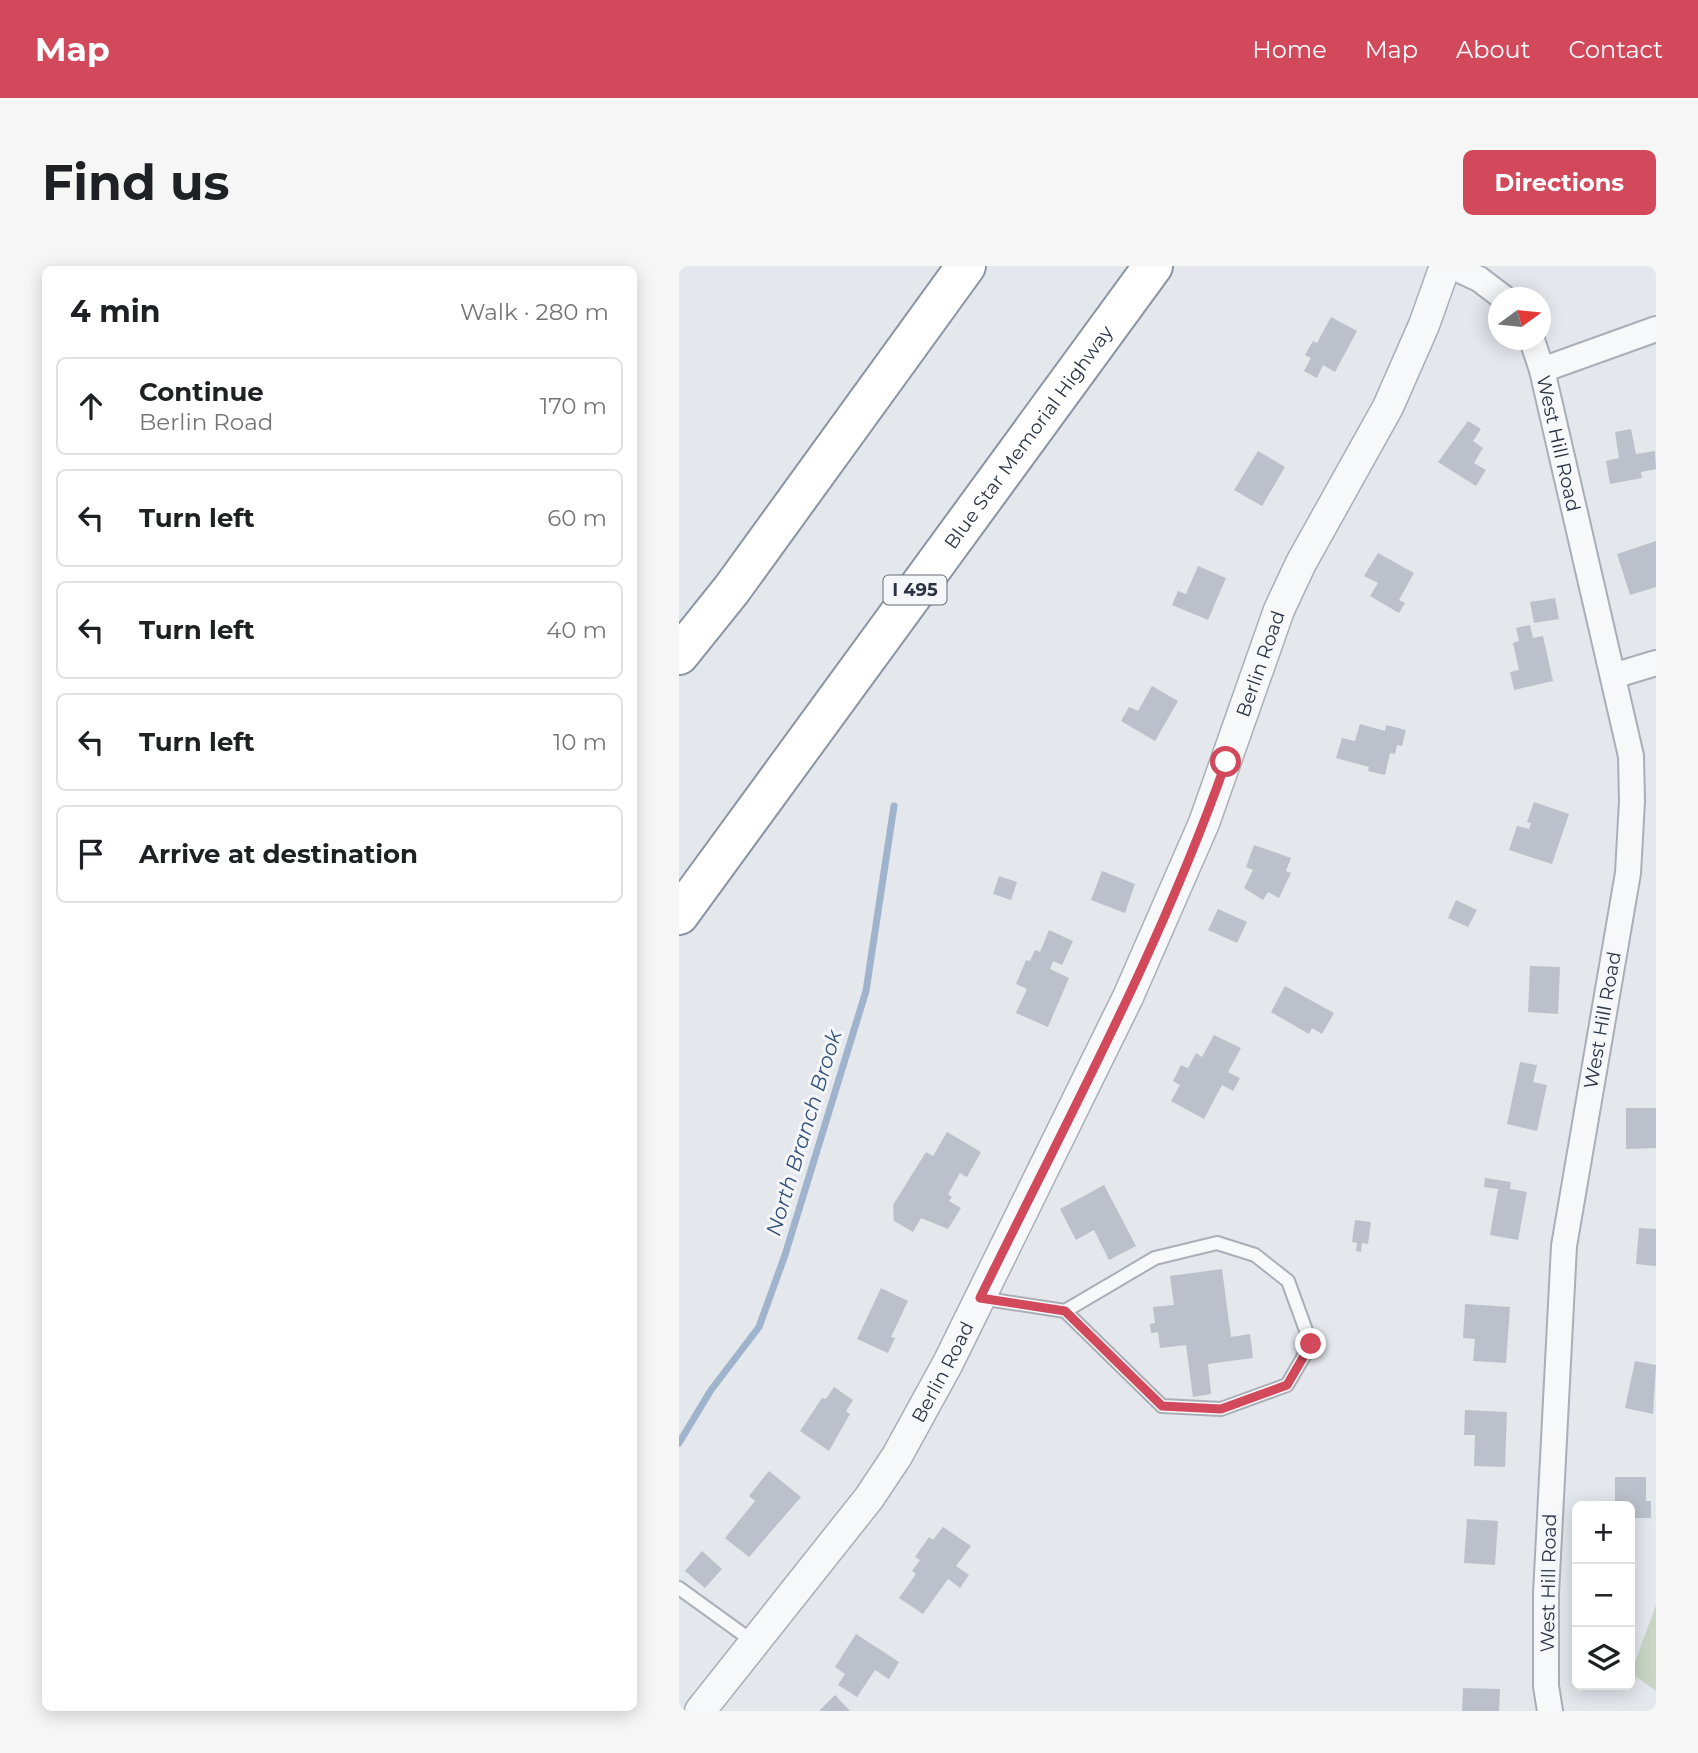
<!DOCTYPE html>
<meta charset="utf-8">
<style>
body{margin:0;font-family:Montserrat,sans-serif;background:#f6f6f6;color:#202124}
.controls{position:absolute;right:21px;bottom:21px;display:grid;overflow:hidden;border-radius:10px;box-shadow:0 4px 18px #0003}
.controls button{width:63px;height:63px;display:grid;place-items:center;padding:0;border:0;border-bottom:2px solid #e0e0e0;background:#fff;color:#202124;font:35px sans-serif}
.compass{position:absolute;left:809px;top:21px;width:63px;height:63px;border-radius:50%;background:#fff;box-shadow:0 4px 18px #0003;rotate:75deg}
.stop{position:absolute;width:21px;height:21px;margin:-16px;border:5px solid #d1495b;border-radius:50%;background:#fff}
.stop.end{background:#d1495b;border-color:#fff;box-shadow:0 2px 7px #0008}
.list{margin:0;padding:0;list-style:none}
h2{display:flex;justify-content:space-between;align-items:center;height:91px;margin:0;padding:0 28px;font-size:30px}
h2 small{font-size:23px;font-weight:400;color:#757577}
.list li{display:grid;grid-template-columns:46px 1fr auto;gap:21px;align-items:center;box-sizing:border-box;height:98px;margin:0 14px 14px;padding:0 14px;border:2px solid #e0e0e0;border-radius:10px}
.list b{display:block;font-size:26px;white-space:nowrap}
.list p{margin:0;font-size:23px;white-space:nowrap;color:#757577}
.list em{font-size:23px;font-style:normal;color:#757577}
.icon{flex:none;width:38px;height:38px;fill:none;stroke:currentColor;stroke-width:2;stroke-linecap:round;stroke-linejoin:round}
.map{position:relative;flex:none;width:977px;height:1445px;overflow:hidden;border-radius:10px}
header{display:flex;align-items:center;gap:42px;box-sizing:border-box;height:98px;padding:0 35px;background:#d1495b;color:#fff}
header strong{font-size:33px}
nav{display:flex;gap:38px;margin-inline-start:auto;font-size:24px}
.intro{display:flex;align-items:center;justify-content:space-between;box-sizing:border-box;height:168px;padding:0 42px}
h1{margin:0;font-size:49px}
.button{padding:18px 32px;border-radius:10px;background:#d1495b;color:#fff;font-size:24px;font-weight:700}
main{display:flex;gap:42px;padding:0 42px}
aside{flex:1;background:#fff;border-radius:10px;box-shadow:0 4px 18px #0003}
.map>svg:first-child{display:block}
</style>
<header>
<strong>Map</strong>
<nav><a>Home</a><a>Map</a><a>About</a><a>Contact</a></nav>
</header>
<div class="intro"><h1>Find us</h1><a class="button">Directions</a></div>
<main>
<aside>
<h2>4 min<small>Walk · 280 m</small></h2>
<ul class="list">
<li><svg class="icon" aria-label="ahead" viewBox="0 0 24 24"><path d="M12 20V5M6 11l6-6 6 6"/></svg><div><b>Continue</b><p>Berlin Road</p></div><em>170 m</em></li>
<li><svg class="icon" aria-label="left" viewBox="0 0 24 24"><path d="M17 20v-9H6M10 6l-5 5 5 5"/></svg><div><b>Turn left</b></div><em>60 m</em></li>
<li><svg class="icon" aria-label="left" viewBox="0 0 24 24"><path d="M17 20v-9H6M10 6l-5 5 5 5"/></svg><div><b>Turn left</b></div><em>40 m</em></li>
<li><svg class="icon" aria-label="left" viewBox="0 0 24 24"><path d="M17 20v-9H6M10 6l-5 5 5 5"/></svg><div><b>Turn left</b></div><em>10 m</em></li>
<li><svg class="icon" aria-label="arrive" viewBox="0 0 24 24"><path d="M6 21V4h12l-3 4 3 4H6"/></svg><div><b>Arrive at destination</b></div></li>
</ul>
</aside>
<div class="map">
<svg width="977" height="1445" viewBox="0 0 977 1445">
<rect width="100%" height="100%" fill="#e4e7ec"/>
<path fill="#c9d6c5" d="M 977,1339 L 977,1425 L 952,1407 Z"/>
<g fill="none" stroke-linecap="round" stroke-linejoin="round">
<path stroke="#9fb4cc" stroke-width="7" d="M 0,1177 L 32,1124 L 80,1061 L 106,989 L 187,725 L 215,540"/>
</g>
<path fill="#bbc0ca" d="M 652,51 L 678,65 L 656,106 L 644,99 L 638,112 L 625,105 L 632,92 L 626,89 L 634,75 L 638,77 Z
M 789,155 L 802,163 L 794,175 L 804,182 L 795,197 L 807,204 L 797,220 L 759,196 Z
M 952,163 L 957,188 L 976,185 L 977,203 L 962,206 L 963,212 L 931,218 L 927,195 L 940,192 L 936,166 Z
M 579,185 L 606,201 L 583,240 L 555,224 Z
M 977,275 L 977,321 L 951,329 L 938,288 Z
M 699,287 L 735,307 L 720,334 L 726,337 L 720,347 L 691,330 L 699,317 L 685,310 Z
M 519,300 L 547,312 L 529,354 L 493,339 L 499,325 L 507,328 Z
M 876,332 L 880,353 L 855,357 L 851,336 Z
M 851,359 L 854,372 L 864,370 L 874,415 L 835,424 L 831,406 L 840,404 L 834,377 L 840,375 L 837,362 Z
M 473,420 L 499,435 L 476,475 L 442,455 L 450,441 L 459,445 Z
M 681,458 L 706,465 L 707,459 L 727,464 L 723,480 L 718,479 L 716,488 L 711,487 L 706,509 L 689,505 L 690,501 L 657,492 L 663,472 L 676,475 Z
M 855,536 L 890,548 L 873,598 L 830,584 L 838,560 L 850,563 L 852,557 L 848,556 Z
M 575,579 L 612,592 L 607,605 L 612,607 L 600,632 L 589,626 L 584,634 L 565,622 L 574,604 L 567,601 Z
M 423,605 L 456,618 L 446,647 L 412,634 Z
M 320,610 L 338,616 L 332,634 L 314,628 Z
M 777,634 L 798,644 L 789,661 L 769,652 Z
M 539,643 L 568,656 L 558,677 L 529,664 Z
M 370,664 L 394,675 L 383,699 L 374,695 L 371,703 L 390,712 L 369,761 L 337,747 L 348,723 L 337,718 L 347,694 L 351,695 L 356,684 L 361,686 Z
M 851,700 L 881,701 L 879,748 L 849,746 Z
M 606,720 L 655,747 L 643,768 L 633,762 L 630,768 L 592,746 Z
M 535,769 L 562,782 L 549,806 L 561,812 L 554,825 L 543,819 L 525,853 L 492,835 L 501,819 L 494,815 L 502,799 L 509,802 L 517,787 L 523,791 Z
M 841,796 L 858,799 L 854,816 L 868,819 L 858,865 L 828,858 Z
M 947,842 L 977,842 L 977,882 L 947,883 Z
M 268,866 L 302,886 L 288,911 L 281,907 L 269,928 L 273,931 L 270,935 L 282,942 L 269,963 L 242,952 L 234,966 L 215,955 L 214,939 L 247,886 L 254,890 Z
M 806,912 L 832,916 L 831,923 L 848,926 L 839,974 L 811,969 L 819,923 L 805,921 Z
M 425,919 L 457,980 L 430,994 L 415,964 L 397,974 L 381,943 Z
M 676,954 L 692,956 L 689,978 L 683,977 L 682,986 L 677,985 L 678,977 L 673,976 Z
M 960,962 L 977,963 L 977,1000 L 957,998 Z
M 543,1003 L 552,1071 L 571,1068 L 574,1092 L 529,1098 L 532,1128 L 514,1131 L 507,1079 L 481,1082 L 479,1066 L 472,1067 L 471,1058 L 476,1057 L 474,1041 L 495,1039 L 491,1010 Z
M 202,1022 L 229,1035 L 212,1071 L 216,1072 L 209,1087 L 178,1073 Z
M 786,1038 L 831,1041 L 827,1097 L 794,1095 L 796,1073 L 784,1072 Z
M 956,1095 L 977,1099 L 974,1148 L 946,1142 Z
M 155,1121 L 174,1134 L 167,1145 L 171,1148 L 150,1185 L 121,1165 L 143,1132 L 147,1133 Z
M 786,1144 L 828,1146 L 826,1201 L 795,1200 L 796,1169 L 785,1169 Z
M 90,1205 L 122,1231 L 70,1291 L 46,1272 L 76,1235 L 70,1230 Z
M 936,1211 L 967,1211 L 967,1235 L 972,1235 L 972,1252 L 951,1252 L 951,1240 L 936,1240 Z
M 788,1253 L 819,1255 L 816,1299 L 785,1297 Z
M 264,1261 L 292,1280 L 277,1300 L 290,1309 L 281,1322 L 269,1313 L 244,1348 L 220,1332 L 237,1308 L 233,1305 L 241,1294 L 236,1291 L 250,1271 L 254,1274 Z
M 23,1285 L 43,1303 L 26,1322 L 6,1305 Z
M 177,1368 L 220,1396 L 210,1413 L 196,1404 L 178,1431 L 159,1419 L 166,1408 L 156,1401 Z
M 784,1422 L 821,1423 L 820,1445 L 783,1445 Z
M 156,1429 L 171,1445 L 140,1445 Z"/>
<g fill="none" stroke-linecap="round" stroke-linejoin="round">
<g stroke="#a9aeb7" stroke-width="16">
<path id="service" d="M 301,1032 L 386,1045 L 483,1140 L 542,1143 L 608,1119 L 632,1078 L 609,1015 L 576,989 L 538,977 L 476,992 L 386,1045
M 0,1322 L 76,1377"/>
</g>
<g stroke="#a9aeb7" stroke-width="28">
<g id="minor">
<path d="M 772,0 L 800,13 L 825,32"/>
<path id="s1" d="M 853,74 L 863,104 L 952,490 L 953,535 L 949,607 L 885,980 L 867,1328 L 867,1420 L 871,1445"/>
<path d="M 863,104 L 977,63"/>
<path d="M 934,410 L 977,397"/>
</g>
</g>
<g stroke="#a9aeb7" stroke-width="33">
<g id="tertiary">
<path id="s2" d="M 21,1445 L 190,1232 L 218,1190 L 269,1097 L 449,731 L 525,557 L 600,344 L 622,297 L 709,141 L 745,59 L 766,0"/>
</g>
</g>
<g stroke="#8b94a3" stroke-width="42">
<g id="motorway">
<path d="M 0,389 L 53,323 L 287,0"/>
<path id="s3" d="M 0,649 L 474,0"/>
</g>
</g>
<use href="#service" stroke="#f7f8fa" stroke-width="12"/>
<use href="#minor" stroke="#f7f8fa" stroke-width="24"/>
<use href="#tertiary" stroke="#f7f8fa" stroke-width="30"/>
<use href="#motorway" stroke="#fff" stroke-width="38"/>
</g>
<g fill="none" stroke-linecap="round" stroke-linejoin="round">
<path stroke="#d1495b" stroke-width="9" d="M 547,496 C 482,681 387,856 301,1032 L 386,1045 L 483,1140 L 542,1143 L 608,1119 L 632,1078"/>
</g>
<g text-anchor="middle" stroke-width="6" stroke-linejoin="round" paint-order="stroke">
<rect fill="#f4f6f9" stroke="#676e7b" stroke-width="2" x="204.5" y="309.5" width="63" height="29" rx="5"/>
<g font-size="18" font-weight="bold" fill="#2b3445">
<text x="236" y="330">I 495</text>
</g>
<g font-size="19" fill="#2b3445" stroke="#f4f6f9">
<text dy="7" stroke="none"><textPath href="#s3" startOffset="592">Blue Star Memorial Highway</textPath></text>
<text dy="7" stroke="none"><textPath href="#s1" startOffset="107">West Hill Road</textPath></text>
<text dy="7" stroke="none"><textPath href="#s2" startOffset="1195">Berlin Road</textPath></text>
<text transform="translate(923 754) rotate(-80)" y="7">West Hill Road</text>
<text dy="7" stroke="none"><textPath href="#s2" startOffset="418">Berlin Road</textPath></text>
<text transform="translate(869 1317) rotate(-89)" y="7">West Hill Road</text>
</g>
<g font-size="21" font-style="italic" fill="#34527a" stroke="#f4f6f9">
<text transform="translate(125 867) rotate(-73)" y="7">North Branch Brook</text>
</g>
</g>
</svg>
<div class="controls">
<button>+</button>
<button>−</button>
<button><svg class="icon" aria-label="layers" viewBox="0 0 24 24"><path d="M12 4l9 5-9 5-9-5zM3 14l9 5 9-5"/></svg></button>
</div>
<svg class="compass" viewBox="-18 -18 36 36"><path d="M0-13l5 13h-10z" fill="#e53935"/><path d="M0 13l5-13h-10z" fill="#757577"/></svg>
<div class="stop" style="left:547px;top:496px"></div>
<div class="stop end" style="left:632px;top:1078px"></div>
</div>
</main>
